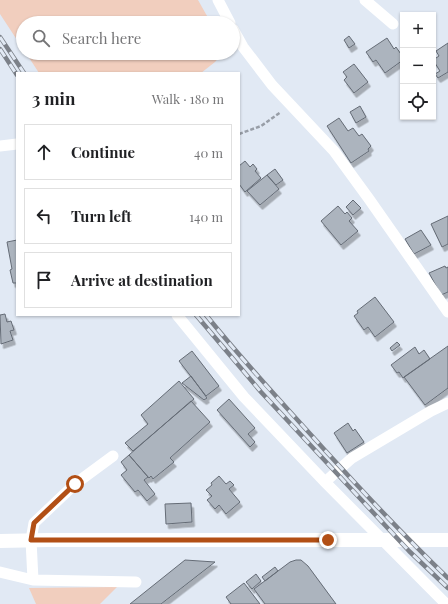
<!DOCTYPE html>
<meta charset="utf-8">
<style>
body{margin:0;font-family:"Playfair Display",serif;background:#f2f2f2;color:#202124}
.controls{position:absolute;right:12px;top:12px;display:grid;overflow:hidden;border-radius:0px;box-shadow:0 1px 3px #0004}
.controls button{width:36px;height:36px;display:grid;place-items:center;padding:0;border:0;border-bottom:1px solid #e0e0e0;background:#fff;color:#202124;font:20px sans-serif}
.stop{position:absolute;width:12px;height:12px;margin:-9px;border:3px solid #b24f15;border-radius:50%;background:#fff}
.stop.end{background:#b24f15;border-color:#fff;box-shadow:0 1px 4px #0008}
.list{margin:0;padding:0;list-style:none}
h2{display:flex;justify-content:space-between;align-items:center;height:52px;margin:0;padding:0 16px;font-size:17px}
h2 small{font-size:13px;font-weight:400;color:#757577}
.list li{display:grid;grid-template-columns:26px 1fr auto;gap:12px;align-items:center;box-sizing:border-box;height:56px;margin:0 8px 8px;padding:0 8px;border:1px solid #e0e0e0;border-radius:0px}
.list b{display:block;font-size:15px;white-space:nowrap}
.list em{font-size:13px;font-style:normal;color:#757577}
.icon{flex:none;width:22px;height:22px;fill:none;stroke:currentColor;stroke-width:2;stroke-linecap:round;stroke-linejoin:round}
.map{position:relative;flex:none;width:448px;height:604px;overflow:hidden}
.search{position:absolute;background:#fff;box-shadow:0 1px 3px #0004;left:16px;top:16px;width:224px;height:44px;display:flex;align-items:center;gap:10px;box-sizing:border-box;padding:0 14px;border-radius:22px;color:#757577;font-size:15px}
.panel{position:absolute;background:#fff;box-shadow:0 1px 3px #0004;left:16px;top:72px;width:224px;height:244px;border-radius:0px}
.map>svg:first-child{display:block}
</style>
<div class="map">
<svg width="448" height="604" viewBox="0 0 448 604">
<defs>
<filter id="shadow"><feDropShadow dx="2.5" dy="4.5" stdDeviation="0" flood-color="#0004"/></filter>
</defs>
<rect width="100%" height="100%" fill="#e1e9f4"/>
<path fill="#f1cebe" d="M 0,0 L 198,0 L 211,23 L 23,23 L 23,49 L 0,14 Z
M 26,53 L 223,53 L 215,62 L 201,73 L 39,73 Z
M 117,587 L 100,604 L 36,604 L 29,588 Z"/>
<path fill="#acb4be" stroke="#656c76" filter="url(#shadow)" d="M 349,36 L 355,44 L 349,48 L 344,40 Z
M 387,38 L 394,49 L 396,47 L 403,57 L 403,60 L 385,73 L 376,60 L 373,62 L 366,52 Z
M 448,43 L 448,72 L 438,78 L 435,74 L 440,71 L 433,60 L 439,56 L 436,51 Z
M 354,64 L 368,82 L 354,93 L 344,80 L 347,77 L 343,72 Z
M 360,106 L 366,117 L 356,123 L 350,112 Z
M 339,118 L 348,131 L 353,128 L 359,136 L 362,134 L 371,146 L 368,149 L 369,151 L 351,163 L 327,126 Z
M 245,161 L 250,167 L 253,164 L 257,169 L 255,171 L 261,178 L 245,192 L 239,184 L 239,166 Z
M 275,169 L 283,180 L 276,185 L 267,175 Z
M 267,175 L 279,189 L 260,205 L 247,191 Z
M 353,200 L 361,208 L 353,215 L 346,207 Z
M 338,206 L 345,214 L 347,212 L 352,218 L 349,221 L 358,231 L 341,245 L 321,221 Z
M 448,216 L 448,244 L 442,247 L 431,224 Z
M 421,230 L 431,245 L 414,254 L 405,239 Z
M 17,240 L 17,283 L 13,283 L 10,270 L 12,269 L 7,242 Z
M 445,266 L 446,268 L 448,267 L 448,292 L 441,295 L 429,273 Z
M 375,297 L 394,322 L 375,337 L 368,327 L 364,330 L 354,316 L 358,313 L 357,311 Z
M 5,314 L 7,322 L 11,321 L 14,330 L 10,331 L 13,340 L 1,344 L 0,315 Z
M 397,342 L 400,345 L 392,351 L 390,348 Z
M 448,346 L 448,388 L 425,405 L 404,377 Z
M 415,347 L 419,354 L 424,350 L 430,359 L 403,378 L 399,372 L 397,373 L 391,365 Z
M 192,351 L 219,386 L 206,396 L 179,361 Z
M 191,376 L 207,398 L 204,400 L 182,383 Z
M 179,381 L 194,399 L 133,451 L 125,443 L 148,424 L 141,415 Z
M 229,399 L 255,428 L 248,434 L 255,442 L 250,447 L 217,410 Z
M 191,401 L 210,422 L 170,458 L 174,462 L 153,479 L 151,476 L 149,478 L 129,455 Z
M 348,423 L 353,431 L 355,429 L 364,442 L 347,453 L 334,433 Z
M 129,455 L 148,477 L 144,480 L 155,494 L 147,501 L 138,490 L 135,492 L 121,475 L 127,470 L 121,462 Z
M 219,476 L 226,484 L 230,481 L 234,485 L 229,489 L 240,502 L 226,514 L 219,505 L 215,509 L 207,500 L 212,496 L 206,490 L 212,485 L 211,483 Z
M 191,503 L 192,522 L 166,524 L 165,504 Z
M 185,560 L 215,562 L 161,604 L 130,604 Z
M 296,560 L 301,560 L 308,566 L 336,604 L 265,604 L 254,589 L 290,562 Z
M 275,567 L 278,571 L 265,581 L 262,577 Z
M 256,574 L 261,581 L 252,589 L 246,582 Z
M 244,583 L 260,604 L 231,604 L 226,597 Z"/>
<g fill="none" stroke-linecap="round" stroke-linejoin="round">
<path stroke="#989ea7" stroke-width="2.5" stroke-dasharray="4 2" stroke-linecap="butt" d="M 239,134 L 261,126 L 281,112"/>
<path stroke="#fff" stroke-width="11" d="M 218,0 L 230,23
M 365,0 L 393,24
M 233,29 L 243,47 L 272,85 L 334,151 L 369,199 L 448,312
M 0,146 L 17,144
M 177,315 L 244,397 L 325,482 L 446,604
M 325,482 L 352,458 L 431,411 L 448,403
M 0,572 L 33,580 L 136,582
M 33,580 L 31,540 L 34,523 L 75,484 L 113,456"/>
<path stroke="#fff" stroke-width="14" d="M 0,541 L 48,540 L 448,540"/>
<g stroke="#7c8189" stroke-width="4.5">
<path id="rail" d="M 0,37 L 24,73
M 0,49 L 17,75
M 196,315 L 261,392 L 409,551 L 448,588
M 206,315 C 243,361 283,404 322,447 C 363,492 404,536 448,578"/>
</g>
<use href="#rail" stroke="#e1e9f4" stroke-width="3" stroke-dasharray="9" stroke-linecap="butt"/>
</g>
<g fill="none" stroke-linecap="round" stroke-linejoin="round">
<path stroke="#b24f15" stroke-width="5" d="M 75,484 L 34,523 L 31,540 L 328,540"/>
</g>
</svg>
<div class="controls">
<button>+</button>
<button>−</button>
<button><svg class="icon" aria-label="locate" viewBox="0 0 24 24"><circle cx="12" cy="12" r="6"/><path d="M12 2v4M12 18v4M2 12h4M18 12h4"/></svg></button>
</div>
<div class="stop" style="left:75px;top:484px"></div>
<div class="stop end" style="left:328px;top:540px"></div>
<div class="search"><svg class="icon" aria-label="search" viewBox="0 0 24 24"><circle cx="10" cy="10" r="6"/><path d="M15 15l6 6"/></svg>Search here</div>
<section class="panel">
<h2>3 min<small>Walk · 180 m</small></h2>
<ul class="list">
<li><svg class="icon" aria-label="ahead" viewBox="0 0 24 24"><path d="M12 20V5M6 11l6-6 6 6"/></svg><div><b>Continue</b></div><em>40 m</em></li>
<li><svg class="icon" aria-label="left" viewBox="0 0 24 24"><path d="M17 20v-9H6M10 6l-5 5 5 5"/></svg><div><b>Turn left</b></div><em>140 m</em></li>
<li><svg class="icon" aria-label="arrive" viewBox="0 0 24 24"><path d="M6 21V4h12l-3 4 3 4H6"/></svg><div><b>Arrive at destination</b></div></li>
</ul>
</section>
</div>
